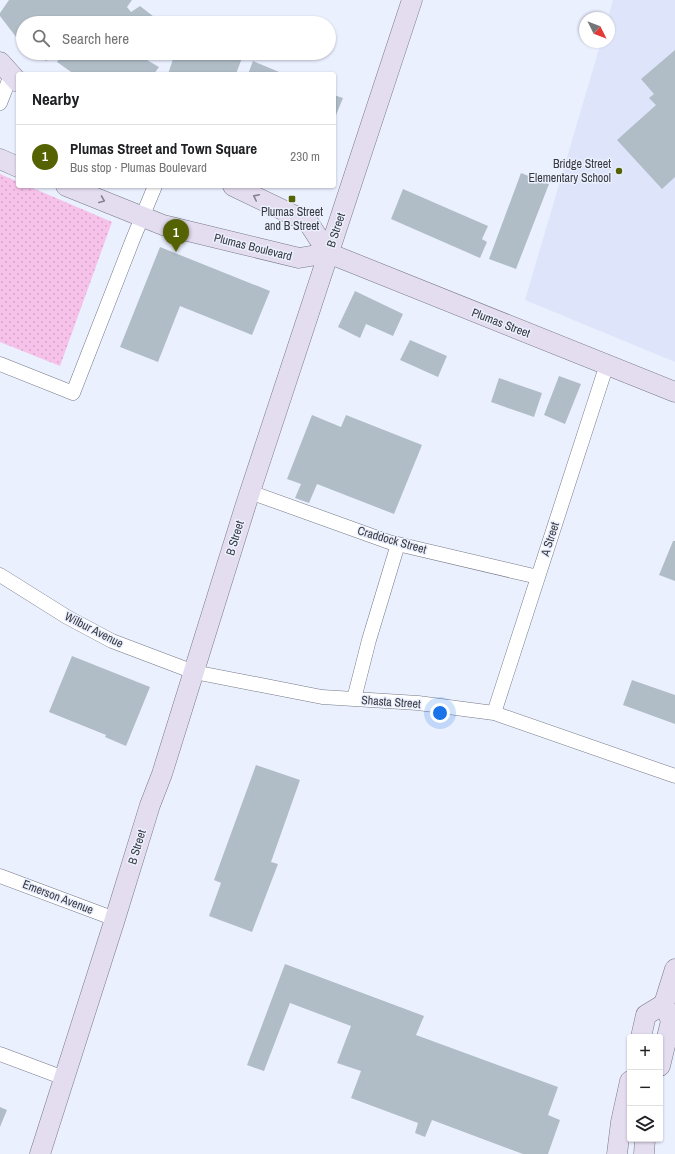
<!DOCTYPE html>
<meta charset="utf-8">
<style>
body{margin:0;font-family:"Archivo Narrow",sans-serif;background:#f2f2f2;color:#202124}
.controls{position:absolute;right:12px;bottom:12px;display:grid;overflow:hidden;border-radius:4px;box-shadow:0 1px 3px #0004}
.controls button{width:36px;height:36px;display:grid;place-items:center;padding:0;border:0;border-bottom:1px solid #e0e0e0;background:#fff;color:#202124;font:20px sans-serif}
.compass{position:absolute;left:579px;top:12px;width:36px;height:36px;border-radius:50%;background:#fff;box-shadow:0 1px 3px #0004;rotate:132deg}
.you{position:absolute;left:440px;top:713px;width:14px;height:14px;margin:-10px;border:3px solid #fff;border-radius:50%;background:#1a73e8;box-shadow:0 0 0 6px #1a73e833}
.badge{display:grid;place-items:center;width:26px;height:26px;border-radius:50%;background:#556202;color:#fff;font-size:13px;font-weight:700}
.pin{position:absolute;translate:-50% -33px;filter:drop-shadow(0 1px 2px #0008)}
.pin::after{content:'';position:absolute;top:21px;width:14px;height:12px;background:inherit;clip-path:polygon(0 0,100% 0,50% 100%)}
.list{margin:0;padding:0;list-style:none}
h2{display:flex;justify-content:space-between;align-items:center;height:52px;margin:0;padding:0 16px;font-size:17px}
h2 small{font-size:13px;font-weight:400;color:#757577}
.list li{display:grid;grid-template-columns:26px 1fr auto;gap:12px;align-items:center;box-sizing:border-box;height:64px;padding:0 16px;border-top:1px solid #e0e0e0}
.list b{display:block;font-size:15px;white-space:nowrap}
.list p{margin:0;font-size:13px;white-space:nowrap;color:#757577}
.list em{font-size:13px;font-style:normal;color:#757577}
.icon{flex:none;width:22px;height:22px;fill:none;stroke:currentColor;stroke-width:2;stroke-linecap:round;stroke-linejoin:round}
.map{position:relative;flex:none;width:675px;height:1154px;overflow:hidden}
.search{position:absolute;background:#fff;box-shadow:0 1px 3px #0004;left:16px;top:16px;width:320px;height:44px;display:flex;align-items:center;gap:10px;box-sizing:border-box;padding:0 14px;border-radius:22px;color:#757577;font-size:15px}
.panel{position:absolute;background:#fff;box-shadow:0 1px 3px #0004;left:16px;top:72px;width:320px;height:116px;border-radius:4px}
.map>svg:first-child{display:block}
</style>
<div class="map">
<svg width="675" height="1154" viewBox="0 0 675 1154">
<defs>
<pattern id="park-dots" width="8" height="8" patternUnits="userSpaceOnUse"><rect width="8" height="8" fill="#f6c2ea"/><path d="M2 2h.1M6 6h.1" fill="none" stroke="#d4a7ca" stroke-width="1.8" stroke-linecap="round"/></pattern>
</defs>
<rect width="100%" height="100%" fill="#ebf0ff"/>
<path fill="#dee5fb" d="M 613,0 L 675,0 L 675,362 L 525,300 L 601,42 L 609,42 L 609,18 L 608,18 Z"/>
<path fill="url(#park-dots)" d="M 0,174 L 18,182 L 18,186 L 28,186 L 112,222 L 60,366 L 0,342 Z"/>
<path fill="#b0bdc7" d="M 9,0 L 132,0 L 127,7 L 131,12 L 140,6 L 158,20 L 156,23 L 23,23 L 23,46 L 0,16 L 0,13 Z
M 675,50 L 675,177 L 662,189 L 617,140 L 656,105 L 649,98 L 654,94 L 641,79 Z
M 36,53 L 58,53 L 46,61 Z
M 64,53 L 151,53 L 147,60 L 159,67 L 154,74 L 74,74 L 57,62 Z
M 175,53 L 234,53 L 234,54 L 242,58 L 236,74 L 168,74 Z
M 253,61 L 284,74 L 248,74 Z
M 334,95 L 343,98 L 334,120 Z
M 521,173 L 549,184 L 516,269 L 489,259 Z
M 403,189 L 488,226 L 482,239 L 487,242 L 480,258 L 391,219 Z
M 160,247 L 270,291 L 252,335 L 180,306 L 158,362 L 120,347 Z
M 355,291 L 403,314 L 393,336 L 366,324 L 360,338 L 338,327 Z
M 410,340 L 447,356 L 438,377 L 400,360 Z
M 559,376 L 581,384 L 565,424 L 544,415 Z
M 499,378 L 542,393 L 534,417 L 491,402 Z
M 312,415 L 341,427 L 346,415 L 422,445 L 394,514 L 317,484 L 309,503 L 295,498 L 301,484 L 287,479 Z
M 673,541 L 675,541 L 675,581 L 659,575 Z
M 72,656 L 150,687 L 126,746 L 105,737 L 106,735 L 49,712 Z
M 632,680 L 675,695 L 675,724 L 623,705 Z
M 256,765 L 300,780 L 271,862 L 278,864 L 252,932 L 209,916 L 221,883 L 214,880 Z
M 285,964 L 424,1016 L 416,1035 L 558,1087 L 548,1115 L 560,1120 L 548,1154 L 523,1154 L 432,1120 L 425,1137 L 415,1133 L 418,1123 L 351,1098 L 361,1071 L 337,1063 L 351,1026 L 290,1003 L 264,1071 L 247,1065 Z
M 0,1107 L 7,1110 L 0,1127 Z"/>
<g fill="none" stroke-linecap="round" stroke-linejoin="round">
<g stroke="#757987" stroke-width="15">
<path id="street" d="M 0,103 L 11,75
M 0,364 L 73,393 L 133,239 L 155,186
M 250,492 L 389,542 L 538,577
M 0,575 L 67,617 L 112,641 L 194,672 L 322,697 L 418,703 L 494,713 L 675,776
M 354,699 L 369,640 L 398,544
M 494,713 L 607,364
M 0,876 L 115,919
M 0,1054 L 64,1078"/>
</g>
<g stroke="#757987" stroke-width="21">
<path id="secondary" d="M 0,62 L 18,82
M 0,159 L 18,167
M 66,186 L 163,225 L 299,258 L 328,253
M 233,186 L 308,222 L 328,253
M 328,253 L 675,392
M 641,1037 L 646,1015 L 664,1004 L 675,969
M 660,1066 L 671,1021 L 664,1004
M 40,1154 L 115,919 L 150,805 L 162,774 L 246,504 L 412,0
M 617,1154 L 621,1122 L 630,1081
M 644,1154 L 645,1139"/>
</g>
<use href="#street" stroke="#fff" stroke-width="14"/>
<use href="#secondary" stroke="#e4dcef" stroke-width="20"/>
</g>
<defs><path id="oneway-chevron" d="M-2-3.5L2.5 0L-2 3.5" fill="none" stroke-width="1.6" stroke-linecap="round" stroke-linejoin="round"/></defs>
<g stroke="#85838e">
<use href="#oneway-chevron" transform="translate(256 197) rotate(-154)"/>
<use href="#oneway-chevron" transform="translate(102 200) rotate(22)"/>
</g>
<g fill="#556202" stroke="#ebf0ff" stroke-width="1.5">
<circle cx="619" cy="171" r="4"/>
<rect x="288" y="195" width="8" height="8" rx="2"/>
</g>
<g text-anchor="middle" stroke-width="3" stroke-linejoin="round" paint-order="stroke">
<g font-size="12" fill="#383a3f" stroke="#ebf0ff" text-anchor="end">
<text x="611" y="168">Bridge Street<tspan x="611" dy="14">Elementary School</tspan></text>
<text x="292" y="216" text-anchor="middle">Plumas Street<tspan x="292" dy="14">and B Street</tspan></text>
</g>
<g font-size="12" fill="#383a3f" stroke="#ebf0ff">
<text transform="translate(336 230) rotate(-72)" y="4">B Street</text>
<text transform="translate(253 247) rotate(14)" y="4">Plumas Boulevard</text>
<text transform="translate(501 323) rotate(21)" y="4">Plumas Street</text>
<text transform="translate(235 538) rotate(-73)" y="4">B Street</text>
<text transform="translate(550 539) rotate(-72)" y="4">A Street</text>
<text transform="translate(392 540) rotate(16)" y="4">Craddock Street</text>
<text transform="translate(94 630) rotate(27)" y="4">Wilbur Avenue</text>
<text transform="translate(391 702) rotate(4)" y="4">Shasta Street</text>
<text transform="translate(137 847) rotate(-73)" y="4">B Street</text>
<text transform="translate(58 897) rotate(21)" y="4">Emerson Avenue</text>
</g>
</g>
</svg>
<div class="controls">
<button>+</button>
<button>−</button>
<button><svg class="icon" aria-label="layers" viewBox="0 0 24 24"><path d="M12 4l9 5-9 5-9-5zM3 14l9 5 9-5"/></svg></button>
</div>
<svg class="compass" viewBox="-18 -18 36 36"><path d="M0-13l5 13h-10z" fill="#e53935"/><path d="M0 13l5-13h-10z" fill="#757577"/></svg>
<div class="you"></div>
<div class="pin badge" style="left:176px;top:252px">1</div>
<div class="search"><svg class="icon" aria-label="search" viewBox="0 0 24 24"><circle cx="10" cy="10" r="6"/><path d="M15 15l6 6"/></svg>Search here</div>
<section class="panel">
<h2>Nearby<small></small></h2>
<ul class="list">
<li><span class="badge">1</span><div><b>Plumas Street and Town Square</b><p>Bus stop · Plumas Boulevard</p></div><em>230 m</em></li>
</ul>
</section>
</div>
